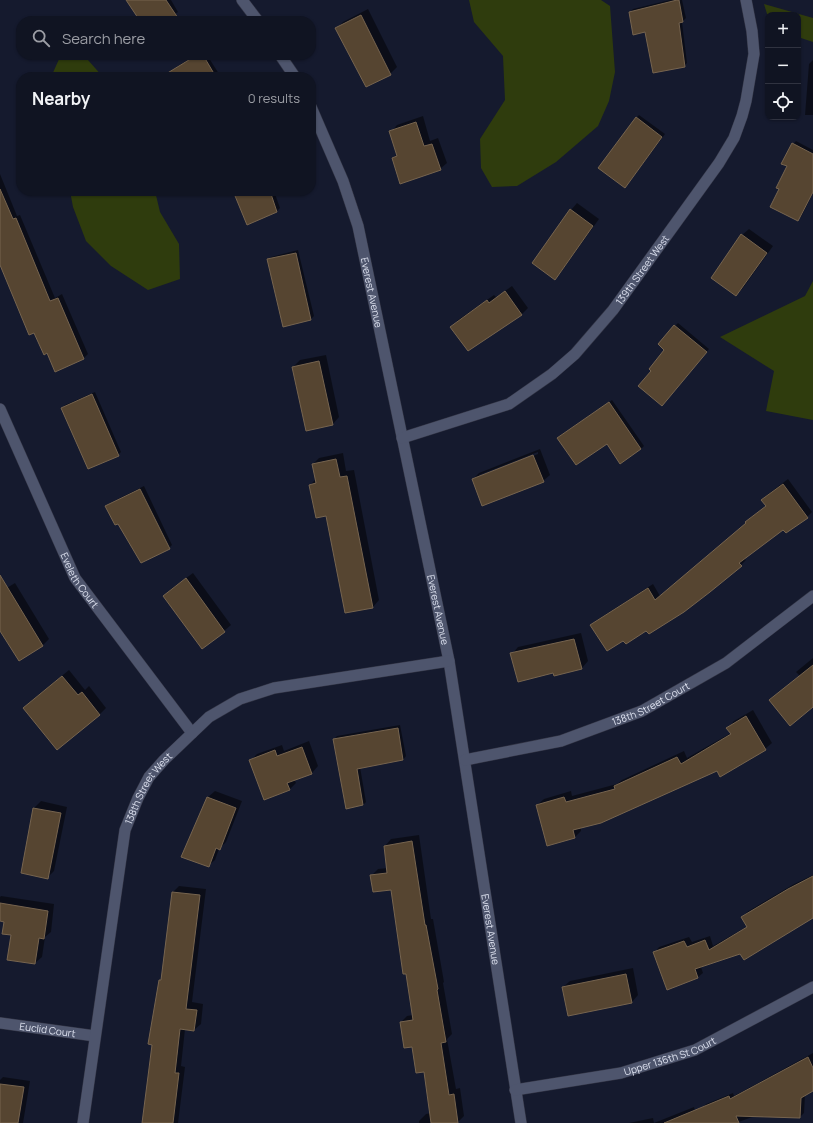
<!DOCTYPE html>
<meta charset="utf-8">
<style>
body{margin:0;font-family:Manrope,sans-serif;background:#191d2a;color:#f1f3f6}
.controls{position:absolute;right:12px;top:12px;display:grid;overflow:hidden;border-radius:8px;box-shadow:0 1px 3px #0004}
.controls button{width:36px;height:36px;display:grid;place-items:center;padding:0;border:0;border-bottom:1px solid #303340;background:#101422;color:#f1f3f6;font:20px sans-serif}
.list{margin:0;padding:0;list-style:none}
h2{display:flex;justify-content:space-between;align-items:center;height:52px;margin:0;padding:0 16px;font-size:17px}
h2 small{font-size:13px;font-weight:400;color:#9c9ea5}
.icon{flex:none;width:22px;height:22px;fill:none;stroke:currentColor;stroke-width:2;stroke-linecap:round;stroke-linejoin:round}
.map{position:relative;flex:none;width:813px;height:1123px;overflow:hidden}
.search{position:absolute;background:#101422;box-shadow:0 1px 3px #0004;left:16px;top:16px;width:300px;height:44px;display:flex;align-items:center;gap:10px;box-sizing:border-box;padding:0 14px;border-radius:16px;color:#9c9ea5;font-size:15px}
.panel{position:absolute;background:#101422;box-shadow:0 1px 3px #0004;left:16px;top:72px;width:300px;height:124px;border-radius:16px}
.map>svg:first-child{display:block}
</style>
<div class="map">
<svg width="813" height="1123" viewBox="0 0 813 1123">
<rect width="100%" height="100%" fill="#151a2e"/>
<path fill="#2f3c0d" d="M 469,0 L 601,0 L 610,6 L 615,72 L 609,101 L 598,126 L 556,162 L 517,186 L 492,187 L 481,168 L 480,139 L 505,100 L 503,56 L 474,22 Z
M 764,4 L 813,18 L 813,42 L 798,37 L 798,15 L 768,15 L 768,17 Z
M 60,57 L 88,60 L 103,77 L 51,77 Z
M 70,191 L 155,191 L 160,212 L 179,244 L 180,279 L 148,290 L 111,266 L 86,241 L 73,207 Z
M 813,281 L 813,420 L 766,411 L 774,371 L 720,337 L 805,296 Z"/>
<path fill="#0007" fill-rule="evenodd" d="M 127,0 L 171,0 L 178,12 L 166,21 L 136,21 L 140,18 Z
M 670,0 L 682,0 L 686,18 L 682,22 L 687,63 L 684,66 L 646,31 L 630,12 L 633,9 Z
M 368,9 L 397,67 L 390,74 L 337,28 L 343,22 Z
M 196,55 L 207,55 L 221,77 L 180,77 L 175,69 L 178,66 Z
M 813,60 L 813,115 L 805,115 L 809,64 Z
M 639,115 L 665,134 L 628,184 L 636,118 Z
M 423,116 L 430,141 L 438,138 L 447,163 L 440,169 L 393,158 L 398,153 L 391,132 L 397,125 Z
M 796,141 L 813,150 L 813,193 L 801,217 L 798,220 L 781,189 L 788,166 L 793,144 Z
M 0,174 L 17,216 L 20,215 L 55,298 L 62,294 L 88,354 L 84,358 L 55,370 L 47,352 L 0,263 Z
M 234,191 L 274,191 L 280,208 L 277,211 Z
M 577,203 L 599,219 L 561,272 L 555,279 L 571,210 Z
M 749,229 L 773,246 L 743,288 L 736,295 L 742,235 Z
M 298,250 L 314,316 L 311,319 L 283,326 L 268,260 L 271,257 Z
M 512,286 L 528,308 L 522,314 L 468,350 L 452,327 L 458,320 L 494,295 L 496,297 Z
M 678,323 L 709,349 L 665,402 L 653,370 L 666,350 L 675,326 Z
M 326,355 L 339,417 L 333,424 L 293,367 L 300,360 Z
M 95,392 L 121,452 L 118,455 L 62,408 L 65,405 Z
M 612,400 L 644,446 L 641,449 L 561,435 Z
M 540,449 L 550,475 L 543,481 L 473,479 L 479,473 ZM 538,452 L 538,454 L 479,477 L 479,475 Z
M 343,453 L 346,471 L 354,470 L 379,600 L 373,607 L 327,515 L 310,485 L 316,479 L 313,464 L 319,458 Z
M 788,479 L 812,512 L 807,517 L 784,528 L 744,558 L 746,560 L 741,565 L 647,629 L 624,639 L 592,625 L 597,620 L 653,584 L 660,596 L 747,523 L 746,522 L 751,517 L 767,506 L 762,500 L 767,495 Z
M 144,486 L 172,545 L 169,548 L 119,522 L 107,506 L 110,503 Z
M 193,573 L 231,625 L 224,631 L 164,596 L 171,589 Z
M 15,583 L 49,639 L 43,645 L 0,629 L 0,592 Z
M 581,633 L 588,661 L 582,668 L 554,675 L 554,672 L 512,654 L 518,647 Z
M 813,658 L 813,706 L 800,676 L 796,672 Z
M 69,670 L 85,690 L 89,686 L 106,708 L 100,714 L 57,748 L 24,708 L 31,701 Z
M 753,710 L 772,743 L 765,749 L 581,827 L 581,831 L 575,837 L 537,805 L 544,799 L 571,791 L 572,796 L 617,784 L 622,780 L 684,751 L 687,758 L 731,733 L 728,728 L 734,721 Z
M 400,725 L 406,756 L 403,760 L 360,767 L 366,802 L 363,805 L 334,739 L 337,736 Z
M 309,741 L 318,766 L 312,773 L 294,779 L 296,783 L 289,790 L 251,760 L 257,754 L 282,745 L 284,751 Z
M 215,791 L 242,801 L 226,842 L 219,849 L 215,860 L 208,866 L 182,856 L 208,797 Z
M 41,801 L 67,807 L 54,871 L 47,878 L 22,873 L 34,808 Z
M 419,835 L 431,919 L 433,919 L 444,982 L 443,983 L 452,1034 L 447,1039 L 456,1089 L 460,1088 L 464,1116 L 457,1123 L 419,1123 L 419,1121 L 426,1114 L 431,1113 L 425,1070 L 401,1022 L 407,1016 L 413,1015 L 392,888 L 371,876 L 378,869 L 388,868 L 385,846 L 391,839 Z
M 813,875 L 813,912 L 741,952 L 701,967 L 703,973 L 698,977 L 667,988 L 655,952 L 659,947 L 689,937 L 692,942 L 710,936 L 713,946 L 748,926 L 743,917 L 747,912 L 794,884 Z
M 179,886 L 206,889 L 192,1002 L 203,1004 L 201,1024 L 194,1030 L 185,1029 L 181,1066 L 185,1067 L 178,1123 L 143,1123 L 160,980 L 162,978 L 173,892 Z
M 1,896 L 54,904 L 51,932 L 45,937 L 42,957 L 35,963 L 5,921 L 0,920 L 0,897 Z
M 633,968 L 638,995 L 632,1002 L 563,987 L 570,981 Z
M 813,1053 L 813,1090 L 805,1095 L 804,1113 L 800,1117 L 755,1116 L 736,1123 L 708,1123 L 702,1108 L 706,1104 L 733,1093 L 734,1096 Z
M 3,1077 L 30,1081 L 23,1123 L 0,1123 L 0,1080 Z
M 694,1107 L 698,1123 L 629,1123 L 653,1118 L 654,1123 Z"/>
<path fill="#564531" stroke="#76644f" d="M 126,0 L 166,0 L 180,21 L 140,21 Z
M 677,0 L 679,0 L 683,22 L 679,23 L 685,67 L 653,73 L 645,32 L 633,35 L 629,12 Z
M 361,15 L 391,75 L 366,87 L 335,28 Z
M 197,55 L 203,55 L 216,77 L 161,77 Z
M 636,117 L 662,137 L 625,188 L 598,168 Z
M 416,122 L 424,146 L 432,144 L 441,170 L 400,184 L 392,158 L 397,156 L 389,131 Z
M 792,143 L 813,154 L 813,192 L 798,221 L 770,207 L 779,189 L 776,188 L 787,166 L 781,164 Z
M 0,189 L 13,219 L 16,218 L 50,301 L 58,298 L 84,359 L 55,372 L 47,353 L 44,355 L 34,333 L 29,335 L 0,265 Z
M 233,191 L 270,191 L 277,212 L 247,225 Z
M 570,209 L 593,226 L 555,280 L 532,263 Z
M 741,234 L 767,253 L 736,296 L 711,278 Z
M 296,253 L 311,320 L 283,327 L 267,259 Z
M 505,291 L 522,315 L 468,351 L 450,327 L 487,300 L 489,303 Z
M 674,325 L 707,352 L 662,406 L 638,386 L 651,371 L 649,369 L 664,350 L 658,344 Z
M 319,361 L 333,425 L 306,431 L 292,367 Z
M 92,394 L 119,456 L 88,469 L 61,408 Z
M 609,402 L 641,449 L 620,464 L 607,444 L 576,465 L 557,438 Z
M 533,455 L 544,482 L 482,506 L 472,479 Z
M 336,459 L 340,477 L 347,476 L 373,608 L 345,613 L 326,516 L 316,518 L 309,485 L 316,483 L 312,464 Z
M 783,484 L 808,518 L 786,533 L 783,530 L 739,563 L 742,566 L 710,592 L 684,612 L 649,634 L 646,631 L 626,644 L 623,641 L 607,651 L 590,625 L 648,588 L 655,600 L 746,523 L 745,522 L 766,506 L 761,500 Z
M 140,489 L 170,549 L 141,563 L 118,524 L 115,525 L 105,506 Z
M 0,575 L 43,646 L 19,661 L 0,631 Z
M 186,578 L 225,632 L 202,649 L 163,596 Z
M 574,639 L 582,669 L 554,676 L 553,673 L 518,682 L 510,653 Z
M 813,665 L 813,707 L 790,726 L 769,700 Z
M 62,676 L 78,695 L 82,692 L 100,715 L 57,750 L 23,708 Z
M 746,716 L 766,750 L 720,777 L 717,771 L 601,823 L 573,830 L 575,838 L 547,846 L 536,805 L 564,797 L 566,802 L 615,789 L 614,786 L 677,757 L 681,764 L 731,734 L 726,728 Z
M 398,728 L 403,760 L 357,769 L 363,805 L 346,809 L 333,739 Z
M 302,747 L 312,774 L 287,783 L 290,790 L 264,800 L 249,760 L 275,750 L 277,756 Z
M 207,797 L 236,808 L 220,850 L 216,848 L 209,867 L 181,857 Z
M 33,808 L 61,813 L 48,879 L 21,873 Z
M 412,841 L 425,925 L 426,925 L 438,989 L 437,990 L 446,1042 L 441,1043 L 449,1095 L 454,1094 L 458,1123 L 431,1123 L 424,1072 L 416,1073 L 412,1047 L 404,1048 L 400,1022 L 413,1020 L 406,974 L 403,974 L 391,890 L 373,892 L 370,875 L 387,873 L 384,846 Z
M 813,876 L 813,918 L 744,960 L 740,954 L 695,969 L 698,978 L 667,990 L 653,952 L 684,941 L 687,947 L 705,940 L 709,950 L 747,927 L 741,917 L 788,889 Z
M 172,892 L 200,895 L 186,1009 L 197,1010 L 194,1031 L 180,1029 L 175,1073 L 179,1073 L 173,1123 L 142,1123 L 152,1045 L 148,1044 L 159,980 L 161,980 Z
M 0,903 L 48,911 L 44,939 L 39,938 L 35,964 L 7,960 L 11,935 L 2,934 L 4,922 L 0,921 Z
M 626,974 L 632,1003 L 568,1016 L 562,987 Z
M 808,1057 L 813,1068 L 813,1091 L 801,1098 L 800,1118 L 736,1116 L 739,1123 L 664,1123 L 729,1096 L 730,1099 Z
M 0,1084 L 24,1087 L 18,1123 L 0,1123 Z"/>
<g fill="none" stroke-linecap="round" stroke-linejoin="round">
<g stroke="#333545" stroke-width="12">
<g id="minor">
<path d="M 242,0 L 258,21"/>
<path d="M 280,55 L 295,77"/>
<path id="s1" d="M 311,107 L 343,181 L 358,226 L 449,661 L 521,1123"/>
<path id="s2" d="M 0,409 L 75,578 L 192,733"/>
<path id="s3" d="M 402,438 L 509,404 L 552,374 L 575,354 L 613,310 L 719,163 L 734,138 L 742,116 L 746,101 L 754,54 L 752,31 L 746,0"/>
<path id="s4" d="M 465,760 L 561,741 L 642,711 L 726,663 L 813,596"/>
<path id="s5" d="M 0,1023 L 95,1036"/>
<path id="s6" d="M 515,1090 L 621,1073 L 695,1050 L 813,987"/>
<path id="s7" d="M 83,1123 L 125,830 L 138,798 L 149,777 L 164,760 L 209,717 L 240,699 L 274,688 L 449,661"/>
</g>
</g>
<use href="#minor" stroke="#4e556d" stroke-width="11"/>
</g>
<g text-anchor="middle" stroke-width="4" stroke-linejoin="round" paint-order="stroke">
<g font-size="10" fill="#dce0ee" stroke="#04060e">
<text dy="4" stroke="none"><textPath href="#s3" startOffset="303">139th Street West</textPath></text>
<text dy="4" stroke="none"><textPath href="#s1" startOffset="196">Everest Avenue</textPath></text>
<text dy="4" stroke="none"><textPath href="#s2" startOffset="189">Eveleth Court</textPath></text>
<text dy="4" stroke="none"><textPath href="#s1" startOffset="520">Everest Avenue</textPath></text>
<text dy="4" stroke="none"><textPath href="#s4" startOffset="195">138th Street Court</textPath></text>
<text dy="4" stroke="none"><textPath href="#s7" startOffset="344">138th Street West</textPath></text>
<text dy="4" stroke="none"><textPath href="#s1" startOffset="844">Everest Avenue</textPath></text>
<text dy="4" stroke="none"><textPath href="#s5" startOffset="48">Euclid Court</textPath></text>
<text dy="4" stroke="none"><textPath href="#s6" startOffset="159">Upper 136th St Court</textPath></text>
</g>
</g>
</svg>
<div class="controls">
<button>+</button>
<button>−</button>
<button><svg class="icon" aria-label="locate" viewBox="0 0 24 24"><circle cx="12" cy="12" r="6"/><path d="M12 2v4M12 18v4M2 12h4M18 12h4"/></svg></button>
</div>
<div class="search"><svg class="icon" aria-label="search" viewBox="0 0 24 24"><circle cx="10" cy="10" r="6"/><path d="M15 15l6 6"/></svg>Search here</div>
<section class="panel">
<h2>Nearby<small>0 results</small></h2>
<ul class="list">
</ul>
</section>
</div>
